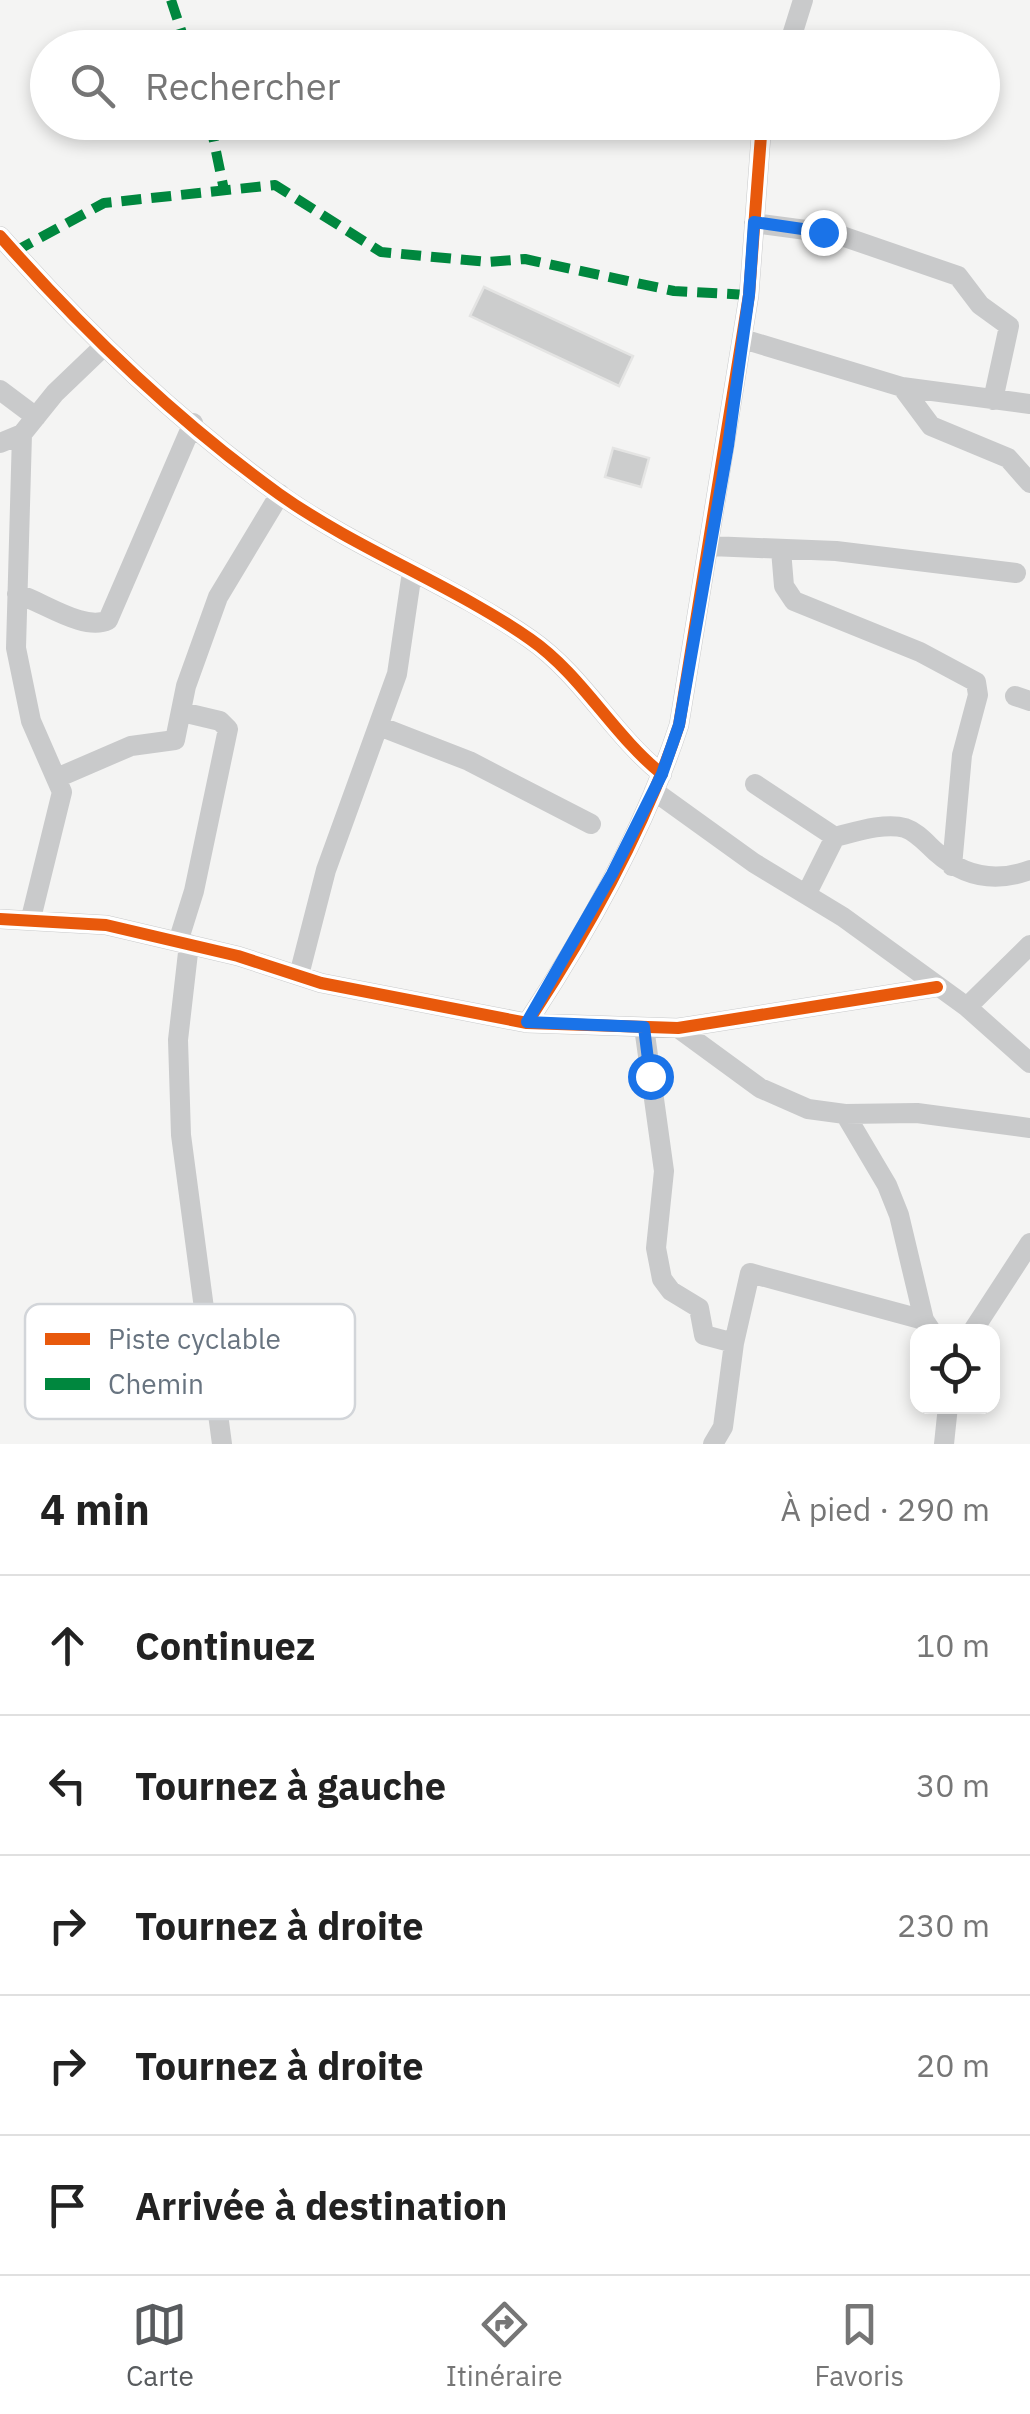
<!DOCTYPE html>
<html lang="fr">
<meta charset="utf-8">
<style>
body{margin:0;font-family:"IBM Plex Sans",sans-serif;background:#f2f2f2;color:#222}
.controls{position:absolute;right:30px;bottom:30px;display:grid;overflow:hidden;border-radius:20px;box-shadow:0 5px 15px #0003}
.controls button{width:90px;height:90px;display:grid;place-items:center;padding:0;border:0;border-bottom:2px solid #e0e0e0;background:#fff;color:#222;font:50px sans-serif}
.stop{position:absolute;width:30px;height:30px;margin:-22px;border:8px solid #1a73e8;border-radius:50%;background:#fff}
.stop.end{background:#1a73e8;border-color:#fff;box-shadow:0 2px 10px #0008}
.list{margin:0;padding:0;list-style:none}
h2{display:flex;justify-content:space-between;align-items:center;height:130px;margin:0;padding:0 40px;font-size:42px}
h2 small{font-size:32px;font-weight:400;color:#767676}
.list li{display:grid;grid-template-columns:65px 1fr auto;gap:30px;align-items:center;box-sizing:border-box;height:140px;padding:0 40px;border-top:2px solid #e0e0e0}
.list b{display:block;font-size:38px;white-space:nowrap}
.list em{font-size:32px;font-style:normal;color:#767676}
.icon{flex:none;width:55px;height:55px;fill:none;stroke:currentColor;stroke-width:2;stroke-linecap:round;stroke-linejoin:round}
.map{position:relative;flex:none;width:1030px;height:1444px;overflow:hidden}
.search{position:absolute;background:#fff;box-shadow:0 5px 15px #0003;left:30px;right:30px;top:30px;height:110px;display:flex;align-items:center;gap:25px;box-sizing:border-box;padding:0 35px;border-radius:55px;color:#767676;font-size:38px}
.sheet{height:830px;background:#fff}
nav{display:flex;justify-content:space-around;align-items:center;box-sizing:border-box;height:140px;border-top:2px solid #e0e0e0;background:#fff;font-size:28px;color:#767676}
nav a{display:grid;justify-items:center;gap:5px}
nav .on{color:#585b5e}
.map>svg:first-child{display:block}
</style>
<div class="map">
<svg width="1030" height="1444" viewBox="0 0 1030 1444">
<rect width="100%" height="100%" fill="#f4f4f3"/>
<path fill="#cccdcd" stroke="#e4e4e3" stroke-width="2.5" d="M 484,287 L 633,356 L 619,386 L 470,316 Z
M 613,448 L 649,458 L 641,487 L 605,477 Z"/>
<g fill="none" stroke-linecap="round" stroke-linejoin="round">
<path stroke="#c9cacb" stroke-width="20" d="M 788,48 L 803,0
M 754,223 L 836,234 L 958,276 L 980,305 L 1009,326 L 993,400
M 0,236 C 84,331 176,420 279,494 C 358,550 451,584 530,639 C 582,675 613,735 662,774
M 743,339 L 902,387 L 1030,404
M 902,387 L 931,426 L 1008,458 L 1030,483
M 0,390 L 36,417
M 22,434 L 16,648 L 31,721 L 62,792 L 31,918
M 0,443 L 22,434 L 55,393 L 103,347
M 710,546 L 836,551 L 1016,573
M 781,550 L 784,586 L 794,601 L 920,652 L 976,682 L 978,695 L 962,755 L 952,866
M 17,594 C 42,601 84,632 108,620 L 193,423
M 1015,696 L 1030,701
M 379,726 L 469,761 L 591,824
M 59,777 L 131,746 L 175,740 L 186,686 L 218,597 L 280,494
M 755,784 L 835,837 C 855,832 885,822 905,828 C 917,832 926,843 936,852 C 964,877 995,883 1030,870
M 654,791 L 754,863 L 843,917 L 967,1007 L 1030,1063
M 807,893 L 835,837
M 0,919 L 106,925 L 238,956 L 321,983 L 527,1023 L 678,1028 L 937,987
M 178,942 L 194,891 L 228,729 L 220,721 L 182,712
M 189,944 L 178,1040 L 181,1135 L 222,1444
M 299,975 L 326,870 L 397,674 L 412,572
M 967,1007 L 1030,945
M 527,1023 C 587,932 645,829 679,725 L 749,295 L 762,122
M 644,1027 L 664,1171 L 656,1248 L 662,1279 L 671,1291 L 699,1308 L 704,1335 L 734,1343
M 678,1028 L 760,1088 L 808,1109 L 845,1114 L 917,1113 L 1030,1128
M 845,1114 L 887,1185 L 899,1215 L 924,1320 L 932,1332
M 972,1332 L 1030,1243
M 713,1444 L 723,1427 L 734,1343 L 750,1273 L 924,1320
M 944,1444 L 948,1406"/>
<path stroke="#00873e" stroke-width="10" stroke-dasharray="20 10" stroke-linecap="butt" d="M 171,0 L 187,48
M 210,122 L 224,190
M 14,252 L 104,203 L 275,185 L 381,252 L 488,262 L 525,259 L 674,291 L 749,295"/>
<g stroke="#fff" stroke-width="19">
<path id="cycleway" d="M 0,236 C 84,331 176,420 279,494 C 358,550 451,584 530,639 C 582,675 613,735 662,774
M 0,919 L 106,925 L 238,956 L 321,983 L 527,1023 L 678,1028 L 937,987
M 527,1023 C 587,932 645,829 679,725 L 749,295 L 762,122"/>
</g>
<use href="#cycleway" stroke="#e8590c" stroke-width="12"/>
</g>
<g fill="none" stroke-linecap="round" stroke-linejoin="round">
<path stroke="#1a73e8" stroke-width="12" d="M 650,1076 L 644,1027 L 527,1022 L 612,874 L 662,774 L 679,725 L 728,446 L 749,295 L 754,222 L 823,232"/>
</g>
<rect x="25" y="1304" width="330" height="115" rx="15" fill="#fff" stroke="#d2d5d9" stroke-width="2.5"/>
<rect x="45" y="1333" width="45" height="12" fill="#e8590c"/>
<rect x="45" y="1378" width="45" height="12" fill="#00873e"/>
<g font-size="28" fill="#687480">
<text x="108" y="1349">Piste cyclable</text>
<text x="108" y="1394">Chemin</text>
</g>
</svg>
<div class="controls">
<button><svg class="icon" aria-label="locate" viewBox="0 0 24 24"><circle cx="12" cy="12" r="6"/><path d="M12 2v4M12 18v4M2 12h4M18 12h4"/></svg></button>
</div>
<div class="stop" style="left:650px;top:1076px"></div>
<div class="stop end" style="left:823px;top:232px"></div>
<div class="search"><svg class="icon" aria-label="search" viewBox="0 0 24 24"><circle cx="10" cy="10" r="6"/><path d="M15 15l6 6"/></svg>Rechercher</div>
</div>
<section class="sheet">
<h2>4 min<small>À pied · 290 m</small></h2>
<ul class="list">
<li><svg class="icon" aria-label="ahead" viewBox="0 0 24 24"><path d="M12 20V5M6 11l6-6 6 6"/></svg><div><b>Continuez</b></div><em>10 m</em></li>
<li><svg class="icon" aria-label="left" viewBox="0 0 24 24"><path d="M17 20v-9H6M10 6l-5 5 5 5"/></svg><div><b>Tournez à gauche</b></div><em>30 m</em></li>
<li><svg class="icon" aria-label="right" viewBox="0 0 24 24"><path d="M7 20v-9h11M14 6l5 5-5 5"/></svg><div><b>Tournez à droite</b></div><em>230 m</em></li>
<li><svg class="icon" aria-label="right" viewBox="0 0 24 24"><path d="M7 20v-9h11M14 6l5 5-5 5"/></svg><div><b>Tournez à droite</b></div><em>20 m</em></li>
<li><svg class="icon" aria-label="arrive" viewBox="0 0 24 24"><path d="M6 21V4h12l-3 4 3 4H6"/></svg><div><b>Arrivée à destination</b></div></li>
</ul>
</section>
<nav>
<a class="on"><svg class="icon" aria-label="map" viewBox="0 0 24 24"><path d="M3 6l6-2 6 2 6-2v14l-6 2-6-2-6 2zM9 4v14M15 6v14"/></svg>Carte</a>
<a><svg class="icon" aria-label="directions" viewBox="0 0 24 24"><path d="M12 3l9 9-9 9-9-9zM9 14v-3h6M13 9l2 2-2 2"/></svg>Itinéraire</a>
<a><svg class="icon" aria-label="saved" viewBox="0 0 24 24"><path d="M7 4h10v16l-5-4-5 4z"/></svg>Favoris</a>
</nav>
